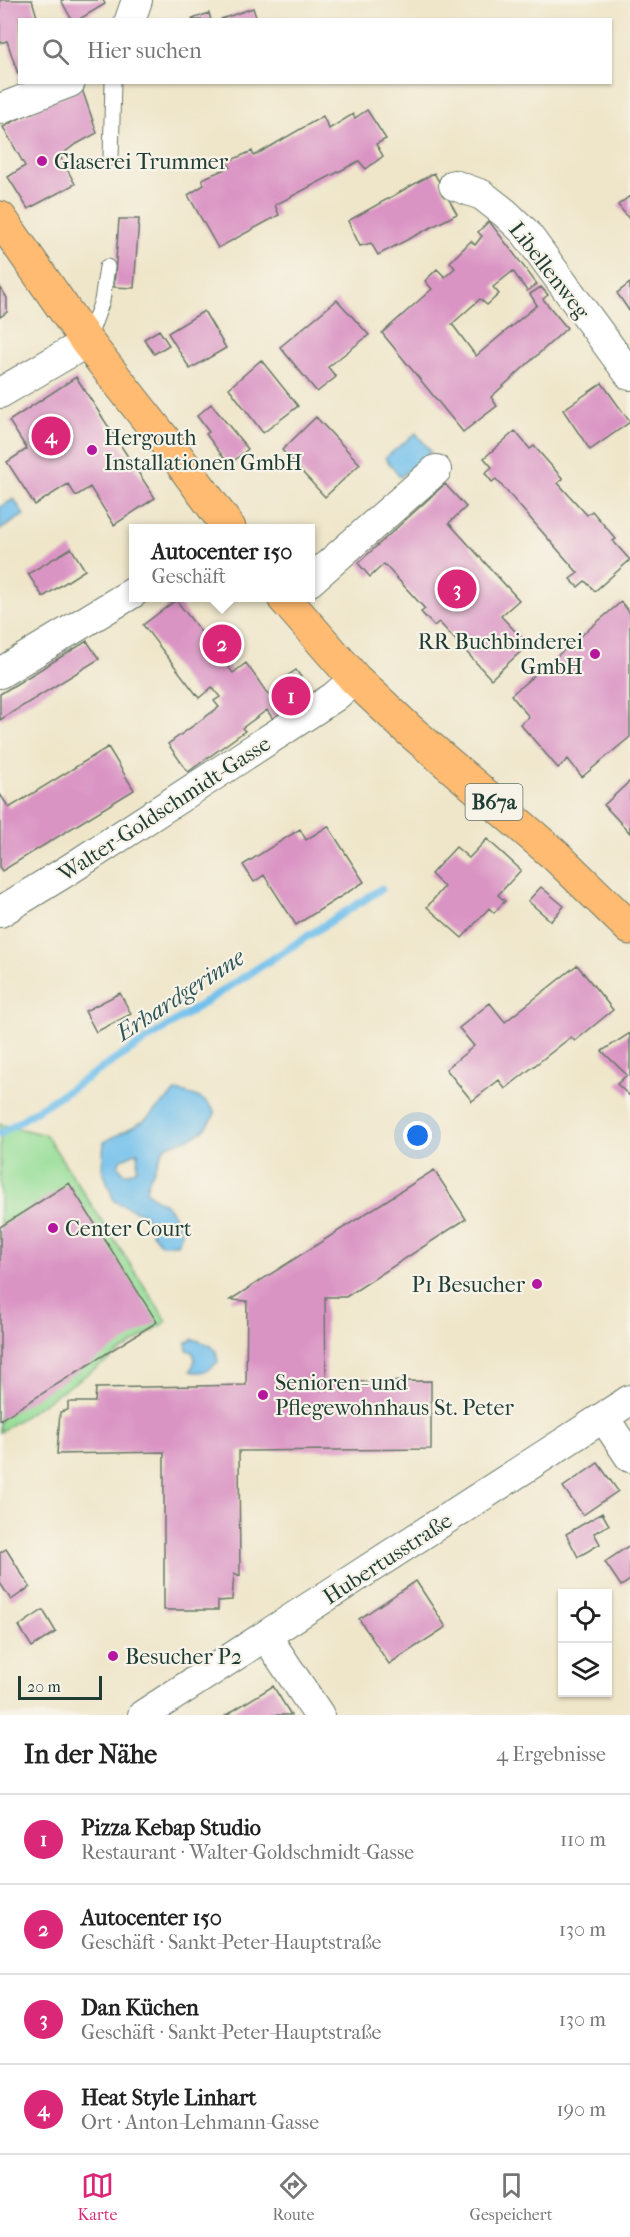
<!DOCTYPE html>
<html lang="de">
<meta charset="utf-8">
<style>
body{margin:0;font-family:"IM FELL French Canon",serif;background:#f6f6f6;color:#222}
.controls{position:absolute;right:18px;bottom:18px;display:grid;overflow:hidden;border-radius:0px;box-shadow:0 2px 4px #0004}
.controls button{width:54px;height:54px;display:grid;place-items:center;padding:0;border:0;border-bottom:2px solid #e0e0e0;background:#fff;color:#222;font:30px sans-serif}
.scale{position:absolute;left:18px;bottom:15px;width:84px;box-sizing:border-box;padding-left:6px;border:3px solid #1f3d34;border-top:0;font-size:16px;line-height:21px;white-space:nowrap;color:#1f3d34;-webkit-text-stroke:4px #f7f3e8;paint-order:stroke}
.you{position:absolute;left:418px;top:1136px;width:21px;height:21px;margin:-15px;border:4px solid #fff;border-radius:50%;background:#1a73e8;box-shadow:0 0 0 9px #1a73e833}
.badge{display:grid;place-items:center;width:39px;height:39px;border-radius:50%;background:#db2777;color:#fff;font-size:20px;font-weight:700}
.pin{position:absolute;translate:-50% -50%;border:3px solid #fff;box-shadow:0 2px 6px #0006}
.popup{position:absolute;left:129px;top:524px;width:186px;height:78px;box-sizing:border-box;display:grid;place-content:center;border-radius:0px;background:#fff;filter:drop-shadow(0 2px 4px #0005);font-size:20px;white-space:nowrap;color:#767676}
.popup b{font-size:22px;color:#222}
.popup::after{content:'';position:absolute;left:50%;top:100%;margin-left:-12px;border:12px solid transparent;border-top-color:#fff}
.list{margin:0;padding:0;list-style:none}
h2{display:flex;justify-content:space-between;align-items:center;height:78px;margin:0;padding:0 24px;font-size:26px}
h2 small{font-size:20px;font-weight:400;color:#767676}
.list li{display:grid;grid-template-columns:39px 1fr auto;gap:18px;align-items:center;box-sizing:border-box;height:90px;padding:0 24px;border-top:2px solid #e0e0e0}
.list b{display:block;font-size:22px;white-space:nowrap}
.list p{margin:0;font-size:20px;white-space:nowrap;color:#767676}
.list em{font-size:20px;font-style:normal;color:#767676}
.icon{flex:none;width:33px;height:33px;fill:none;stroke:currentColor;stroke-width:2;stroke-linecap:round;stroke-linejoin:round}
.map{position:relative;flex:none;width:630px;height:1715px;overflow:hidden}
.search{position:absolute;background:#fff;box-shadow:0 2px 4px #0004;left:18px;right:18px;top:18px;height:66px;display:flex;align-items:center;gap:15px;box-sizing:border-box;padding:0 21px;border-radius:0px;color:#767676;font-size:22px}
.sheet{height:438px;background:#fff}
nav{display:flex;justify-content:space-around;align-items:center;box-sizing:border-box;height:84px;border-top:2px solid #e0e0e0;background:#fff;font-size:16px;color:#767676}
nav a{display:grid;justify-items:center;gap:3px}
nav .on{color:#db2777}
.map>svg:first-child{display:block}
</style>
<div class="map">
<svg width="630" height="1715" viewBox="0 0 630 1715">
<rect width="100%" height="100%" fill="#f7f3e8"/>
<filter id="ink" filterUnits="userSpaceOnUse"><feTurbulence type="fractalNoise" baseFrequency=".0167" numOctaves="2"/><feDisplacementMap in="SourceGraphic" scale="12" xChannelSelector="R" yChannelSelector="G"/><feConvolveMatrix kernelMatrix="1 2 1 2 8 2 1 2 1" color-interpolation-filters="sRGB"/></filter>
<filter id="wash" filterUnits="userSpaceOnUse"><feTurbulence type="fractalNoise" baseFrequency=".008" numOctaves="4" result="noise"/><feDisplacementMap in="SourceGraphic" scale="24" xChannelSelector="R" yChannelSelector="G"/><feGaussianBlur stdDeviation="1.35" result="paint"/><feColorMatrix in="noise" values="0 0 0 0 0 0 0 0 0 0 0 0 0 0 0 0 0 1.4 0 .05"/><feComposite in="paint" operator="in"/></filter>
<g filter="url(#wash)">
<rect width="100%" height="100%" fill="#efe6ca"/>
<path fill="#96de98" stroke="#5a8e66" stroke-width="1.5" d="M 0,1124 L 46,1135 L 167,1321 L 0,1432 Z"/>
<path fill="#71c0ec" stroke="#487e90" stroke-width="1.5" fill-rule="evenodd" d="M 416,433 L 431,452 L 400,477 L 385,458 Z
M 14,499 L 24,515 L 0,530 L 0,507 Z
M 176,1091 C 191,1094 208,1098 215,1113 C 206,1136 186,1140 165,1146 L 148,1182 L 146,1191 C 152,1197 156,1199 163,1203 C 173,1209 177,1222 182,1233 L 177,1244 L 161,1244 L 152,1233 L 145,1215 L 114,1201 L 102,1168 L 104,1142 L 144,1121 ZM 138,1152 L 137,1169 L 130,1173 L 124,1173 L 118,1166 L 120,1160 Z
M 193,1339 L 210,1345 L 216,1351 L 218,1362 C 210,1369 202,1375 191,1371 L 195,1360 L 193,1352 L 187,1350 L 186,1343 Z"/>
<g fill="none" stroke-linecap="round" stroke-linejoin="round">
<path stroke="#71c0ec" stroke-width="8" d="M 0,1134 L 381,889"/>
</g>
<g id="blocks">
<path fill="#da94c4" d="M 0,0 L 32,0 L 38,20 L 20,20 L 20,74 L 18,74 L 7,41 L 0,43 Z
M 61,0 L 103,0 L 105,4 L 78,20 L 72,20 Z
M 253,8 L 257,20 L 221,20 L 221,19 Z
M 209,13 L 211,20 L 192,20 L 192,19 Z
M 82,89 L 97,133 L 73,146 L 60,156 L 75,184 L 28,209 L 8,177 L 25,166 L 3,127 L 50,102 Z
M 367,110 L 386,139 L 376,144 L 383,156 L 366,169 L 359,161 L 275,205 L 279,215 L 218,248 L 188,195 L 204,185 L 202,179 L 230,167 L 227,162 L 252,151 L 254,156 L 323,116 L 329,129 L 353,114 L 355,118 Z
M 434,173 L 457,214 L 378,255 L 371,243 L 360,246 L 348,221 Z
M 630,196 L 630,220 L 618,205 Z
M 119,219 L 139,219 L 134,288 L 114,287 Z
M 489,221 L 537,284 L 527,291 L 513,271 L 493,287 L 499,294 L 487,305 L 480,299 L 452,324 L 476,356 L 537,305 L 530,294 L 541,287 L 548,295 L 543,299 L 567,328 L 491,397 L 497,406 L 463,432 L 382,333 L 432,289 L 425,281 L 437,269 L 445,277 L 455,268 L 450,262 L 471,241 L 475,245 L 482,236 L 478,232 Z
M 630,283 L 630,312 L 617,293 Z
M 0,287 L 7,298 L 7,312 L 0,317 Z
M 337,300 L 369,335 L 328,367 L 336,377 L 317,392 L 280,347 Z
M 204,311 L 226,348 L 190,369 L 168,333 Z
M 159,330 L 169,345 L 154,354 L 144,339 Z
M 261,360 L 298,406 L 263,433 L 229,388 Z
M 76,377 L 155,498 L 114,525 L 90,487 L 76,496 L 68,484 L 35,505 L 7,462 L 27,449 L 9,421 Z
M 602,383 L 630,422 L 590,450 L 563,410 Z
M 211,404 L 248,449 L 229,465 L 206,434 L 209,432 L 197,416 Z
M 316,417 L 360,464 L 325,497 L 282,450 Z
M 515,431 L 530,449 L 534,446 L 563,479 L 558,483 L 587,515 L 592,511 L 616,539 L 613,541 L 630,560 L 595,591 L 585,581 L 578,587 L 570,579 L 578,573 L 496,479 L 492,482 L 485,473 L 492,467 L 484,458 Z
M 445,484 L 466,507 L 449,523 L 519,600 L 501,616 L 528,645 L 491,679 L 439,622 L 434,626 L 421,612 L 425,609 L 384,564 L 370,577 L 358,563 Z
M 71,548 L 85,570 L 43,597 L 28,574 Z
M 176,600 L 233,673 L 246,663 L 272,700 L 283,692 L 277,683 L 296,670 L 311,691 L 273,719 L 267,710 L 242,728 L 245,731 L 188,772 L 168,744 L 219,707 L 214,701 L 220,697 L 212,687 L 199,698 L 143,625 Z
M 621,602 L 630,613 L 630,737 L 582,777 L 568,759 L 558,768 L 520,724 L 529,717 L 511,695 Z
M 87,641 L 99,659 L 0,720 L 0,694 Z
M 108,747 L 134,790 L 2,871 L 0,868 L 0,794 L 9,808 Z
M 630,781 L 630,833 L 604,805 Z
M 328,826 L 364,882 L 296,925 L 264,875 L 254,882 L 243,865 L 300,829 L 306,840 Z
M 487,839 L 521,870 L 498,895 L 505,901 L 494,913 L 489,908 L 462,938 L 427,907 L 444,887 L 431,874 L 456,847 L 469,858 Z
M 541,887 L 564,906 L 551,921 L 528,901 Z
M 577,965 L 613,1010 L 575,1041 L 571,1037 L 505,1089 L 499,1080 L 472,1101 L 446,1069 L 474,1046 L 459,1028 L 490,1003 L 505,1022 Z
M 120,993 L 131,1014 L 96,1032 L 85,1011 Z
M 630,1033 L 630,1096 L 617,1084 L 627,1075 L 602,1051 Z
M 434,1170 L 466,1219 L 346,1297 L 325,1297 L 326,1382 L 431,1381 L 431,1449 L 239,1451 L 240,1576 L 234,1573 L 232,1600 L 218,1601 L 218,1610 L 164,1610 L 164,1452 L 57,1454 L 60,1412 L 68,1410 L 68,1402 L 95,1402 L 96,1388 L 246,1385 L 247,1301 L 230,1300 Z
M 69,1183 L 157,1322 L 0,1420 L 0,1227 Z
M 598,1463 L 618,1491 L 583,1515 L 563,1487 Z
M 602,1513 L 609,1525 L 594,1533 L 600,1544 L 578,1557 L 566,1534 Z
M 630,1545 L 630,1580 L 621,1586 L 605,1562 Z
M 6,1549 L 30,1587 L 11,1600 L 0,1583 L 0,1553 Z
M 416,1581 L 446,1627 L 389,1664 L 359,1619 Z
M 43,1610 L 56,1632 L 32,1647 L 19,1626 Z
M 273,1686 L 291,1715 L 226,1715 Z"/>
</g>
</g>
<g filter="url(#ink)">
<use href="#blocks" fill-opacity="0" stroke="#687868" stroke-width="1.5"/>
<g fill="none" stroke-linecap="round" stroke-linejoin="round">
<g stroke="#687868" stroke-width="17">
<path id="service" d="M 111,158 L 113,82
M 87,342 L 102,301 L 107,267"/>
</g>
<g stroke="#687868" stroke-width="32">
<path id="minor" d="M 130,20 L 137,0
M 0,109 L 70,82
M 454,185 L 482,195 L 505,213 L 525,232 L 630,375
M 0,393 L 87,342
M 310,581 L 436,470
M 0,673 L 134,592
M 0,912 L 70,869 L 334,697 L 355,679
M 604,1418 L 630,1457
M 266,1636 L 319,1715
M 143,1715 L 630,1400"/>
</g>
<g stroke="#687868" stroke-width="35">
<path id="primary" d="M 0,218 L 87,342 L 172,450 L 229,528
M 284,598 L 355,679 L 408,729 L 556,856 L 630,928"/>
</g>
<use href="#service" stroke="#fff" stroke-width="15"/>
<use href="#minor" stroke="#fff" stroke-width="30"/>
<use href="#primary" stroke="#febb71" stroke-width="33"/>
</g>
</g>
<g fill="#b5179e" stroke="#f7f3e8" stroke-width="2">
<circle cx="42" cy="161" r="6"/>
<circle cx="92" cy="450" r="6"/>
<circle cx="595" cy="654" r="6"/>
<circle cx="53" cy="1228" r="6"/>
<circle cx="537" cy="1284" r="6"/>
<circle cx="263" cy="1395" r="6"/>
<circle cx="113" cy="1656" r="6"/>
</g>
<g text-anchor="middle" stroke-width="4.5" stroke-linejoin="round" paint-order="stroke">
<rect fill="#f7f3e8" stroke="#60746a" stroke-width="1.5" x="465.5" y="784" width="57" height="36" rx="4.5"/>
<g font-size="21" font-weight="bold" fill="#1f3d34">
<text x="494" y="809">B67a</text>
</g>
<g font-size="22" fill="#1f3d34" stroke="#f7f3e8" text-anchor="start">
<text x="54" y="169">Glaserei Trummer</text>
<text x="104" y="445">Hergouth<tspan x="104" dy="25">Installationen GmbH</tspan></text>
<text x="583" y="649" text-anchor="end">RR Buchbinderei<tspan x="583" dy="25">GmbH</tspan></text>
<text x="65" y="1236">Center Court</text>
<text x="525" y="1292" text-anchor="end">P1 Besucher</text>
<text x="275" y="1390">Senioren- und<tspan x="275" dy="25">Pflegewohnhaus St. Peter</tspan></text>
<text x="125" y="1664">Besucher P2</text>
</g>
<g font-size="22" fill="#1f3d34" stroke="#f7f3e8">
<text transform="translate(550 270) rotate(52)" y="8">Libellenweg</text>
<text transform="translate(164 808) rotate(-33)" y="8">Walter-Goldschmidt-Gasse</text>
<text transform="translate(387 1558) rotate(-33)" y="8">Hubertusstraße</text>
</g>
<g font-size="24" font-style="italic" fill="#2f5759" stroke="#f7f3e8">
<text transform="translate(180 995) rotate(-33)" y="8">Erhardgerinne</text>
</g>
</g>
</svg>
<div class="controls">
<button><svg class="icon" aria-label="locate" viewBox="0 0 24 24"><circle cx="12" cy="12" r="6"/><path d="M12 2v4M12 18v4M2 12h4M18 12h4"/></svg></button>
<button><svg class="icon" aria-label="layers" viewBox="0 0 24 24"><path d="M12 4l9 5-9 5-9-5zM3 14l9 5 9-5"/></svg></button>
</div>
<div class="scale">20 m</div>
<div class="you"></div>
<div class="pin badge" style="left:291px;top:696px">1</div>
<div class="pin badge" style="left:222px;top:644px">2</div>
<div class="popup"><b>Autocenter 150</b>Geschäft</div>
<div class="pin badge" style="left:457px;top:589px">3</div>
<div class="pin badge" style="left:51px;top:436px">4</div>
<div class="search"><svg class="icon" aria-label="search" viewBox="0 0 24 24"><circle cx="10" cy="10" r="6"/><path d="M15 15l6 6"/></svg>Hier suchen</div>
</div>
<section class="sheet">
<h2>In der Nähe<small>4 Ergebnisse</small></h2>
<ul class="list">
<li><span class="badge">1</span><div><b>Pizza Kebap Studio</b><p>Restaurant · Walter-Goldschmidt-Gasse</p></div><em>110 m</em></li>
<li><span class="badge">2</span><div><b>Autocenter 150</b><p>Geschäft · Sankt-Peter-Hauptstraße</p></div><em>130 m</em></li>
<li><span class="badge">3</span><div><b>Dan Küchen</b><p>Geschäft · Sankt-Peter-Hauptstraße</p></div><em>130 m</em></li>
<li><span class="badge">4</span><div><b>Heat Style Linhart</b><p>Ort · Anton-Lehmann-Gasse</p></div><em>190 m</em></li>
</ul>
</section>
<nav>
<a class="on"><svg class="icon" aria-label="map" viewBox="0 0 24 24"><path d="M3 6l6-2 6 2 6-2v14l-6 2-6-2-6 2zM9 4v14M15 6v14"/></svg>Karte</a>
<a><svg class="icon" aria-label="directions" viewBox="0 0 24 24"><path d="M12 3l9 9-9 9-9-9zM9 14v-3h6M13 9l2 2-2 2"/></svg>Route</a>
<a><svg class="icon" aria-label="saved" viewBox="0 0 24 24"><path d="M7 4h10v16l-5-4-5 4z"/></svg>Gespeichert</a>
</nav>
